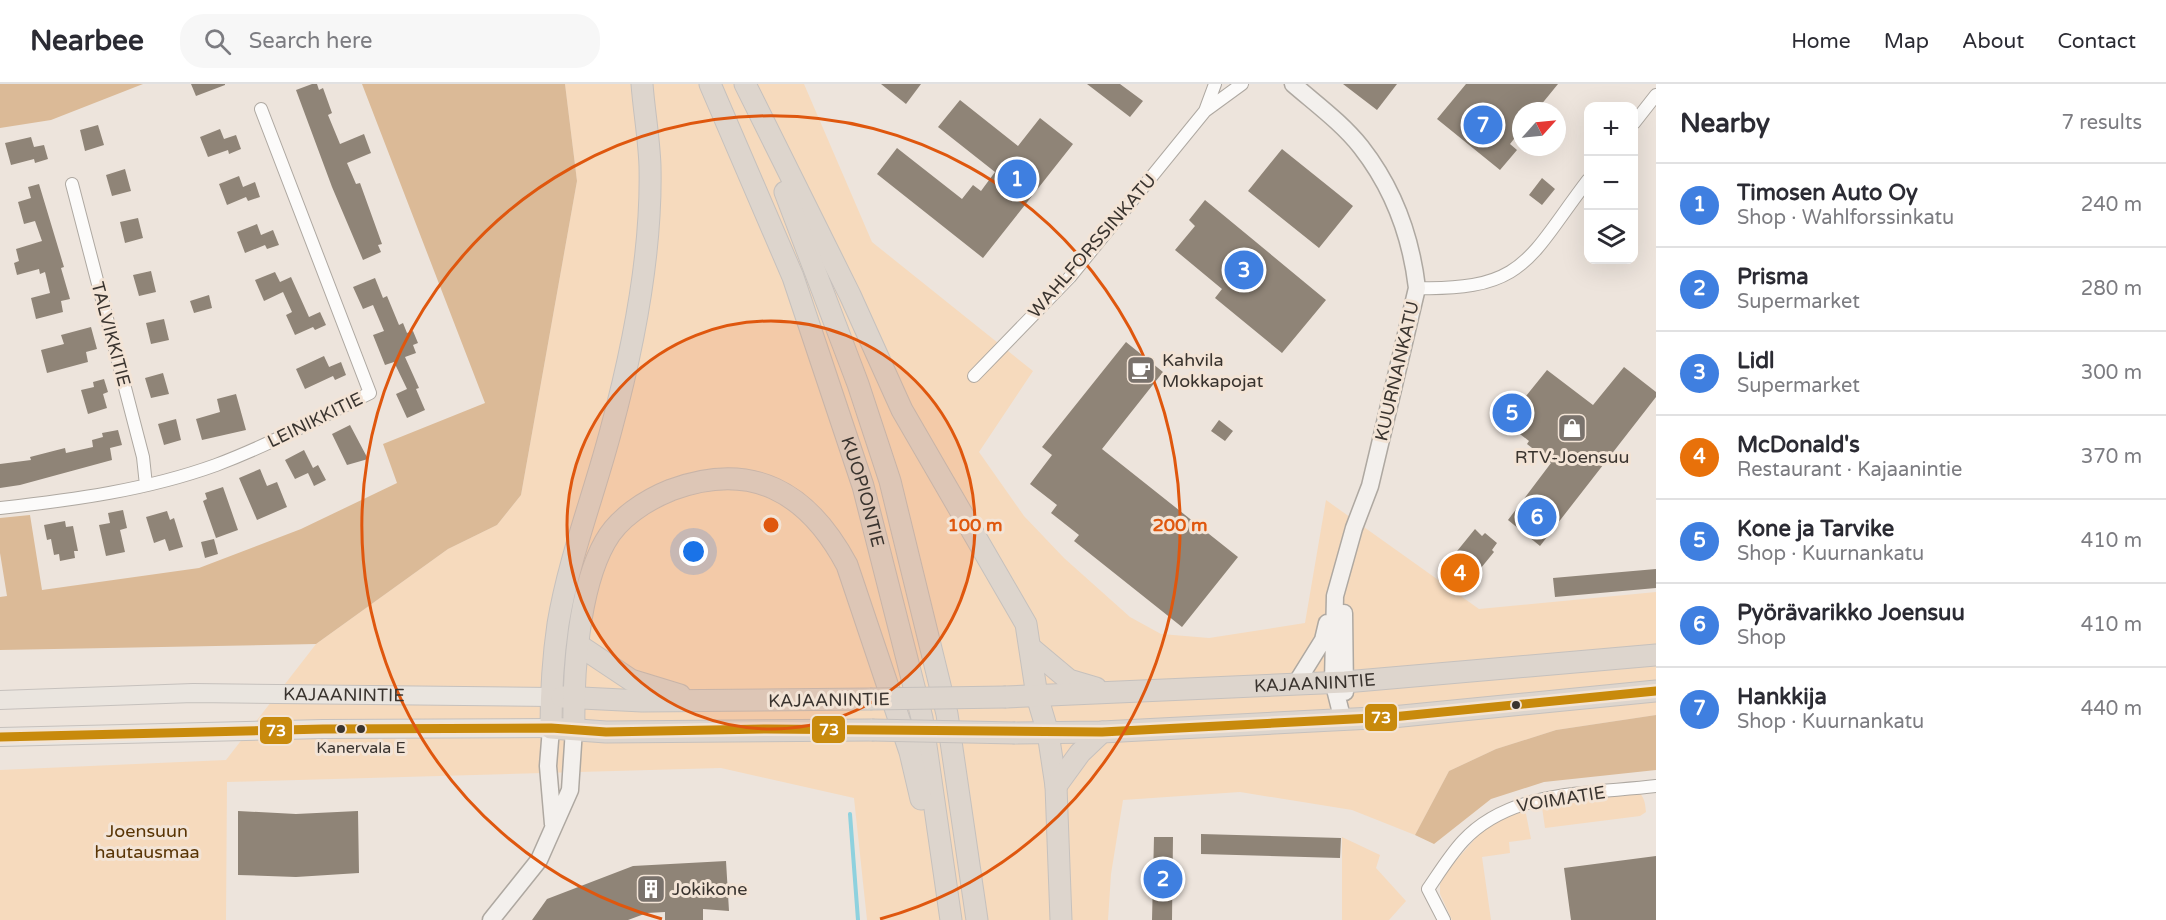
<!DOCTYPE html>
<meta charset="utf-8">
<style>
body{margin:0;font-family:"Varela Round",sans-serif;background:#f7f7f7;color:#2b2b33}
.controls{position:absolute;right:18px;top:18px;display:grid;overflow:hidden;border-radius:12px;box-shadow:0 6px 24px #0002}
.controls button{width:54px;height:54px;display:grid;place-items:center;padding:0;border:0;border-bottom:2px solid #e1e1e2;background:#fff;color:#2b2b33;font:30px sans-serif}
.compass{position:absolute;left:1512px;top:18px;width:54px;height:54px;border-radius:50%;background:#fff;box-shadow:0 6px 24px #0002;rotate:63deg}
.you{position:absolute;left:694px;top:468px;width:21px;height:21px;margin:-15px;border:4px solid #fff;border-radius:50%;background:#1a73e8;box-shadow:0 0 0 9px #1a73e833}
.badge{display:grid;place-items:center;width:39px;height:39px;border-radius:50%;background:#111827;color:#fff;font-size:20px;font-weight:700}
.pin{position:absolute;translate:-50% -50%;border:3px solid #fff;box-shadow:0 2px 6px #0006}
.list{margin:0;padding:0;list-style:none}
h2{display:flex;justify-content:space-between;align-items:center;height:78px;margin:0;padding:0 24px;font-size:26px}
h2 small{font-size:20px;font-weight:400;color:#7c7c81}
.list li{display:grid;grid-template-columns:39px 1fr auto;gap:18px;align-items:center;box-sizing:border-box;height:84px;padding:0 24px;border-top:2px solid #e1e1e2}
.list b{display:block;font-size:22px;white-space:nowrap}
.list p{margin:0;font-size:20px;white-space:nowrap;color:#7c7c81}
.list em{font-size:20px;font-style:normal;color:#7c7c81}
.icon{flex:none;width:33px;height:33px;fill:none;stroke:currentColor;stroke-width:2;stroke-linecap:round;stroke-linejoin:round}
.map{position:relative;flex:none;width:1656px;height:836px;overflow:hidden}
header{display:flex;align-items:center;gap:36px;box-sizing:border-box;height:84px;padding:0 30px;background:#fff;border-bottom:2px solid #e1e1e2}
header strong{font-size:28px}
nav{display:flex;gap:33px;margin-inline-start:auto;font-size:21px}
.search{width:420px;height:54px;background:#f7f7f7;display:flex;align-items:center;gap:15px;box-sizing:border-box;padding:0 21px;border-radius:24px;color:#7c7c81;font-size:22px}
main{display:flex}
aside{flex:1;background:#fff}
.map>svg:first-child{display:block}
</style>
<header>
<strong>Nearbee</strong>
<div class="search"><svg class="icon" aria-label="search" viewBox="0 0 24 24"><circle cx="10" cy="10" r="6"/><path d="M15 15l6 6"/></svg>Search here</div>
<nav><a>Home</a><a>Map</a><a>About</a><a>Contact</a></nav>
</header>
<main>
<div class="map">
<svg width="1656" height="836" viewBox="0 0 1656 836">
<rect width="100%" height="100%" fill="#ede4dc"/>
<path fill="#f6dabd" d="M 565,0 L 804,0 L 872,158 L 1033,287 L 979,368 L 1024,432 L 1064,474 L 1130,533 L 1161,550 L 1209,554 L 1305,539 L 1326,416 L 1479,525 L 1656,508 L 1656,631 L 1556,646 L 1496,665 L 1449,687 L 1415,751 L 1352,726 L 1240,708 L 1123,716 L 1111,790 L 1108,836 L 867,836 L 854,714 L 721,684 L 227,698 L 226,836 L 0,836 L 0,686 L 226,676 L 316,560 L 448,465 L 497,441 L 521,411 L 577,97 Z
M 1637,707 C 1645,713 1645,719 1646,728 L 1640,732 L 1545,744 L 1542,723 L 1544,720 Z
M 1525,725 L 1531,755 L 1509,758 L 1510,769 L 1482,773 L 1491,836 L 1452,836 L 1440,810 L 1440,800 L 1447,787 L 1487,741 Z
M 1342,753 L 1380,771 L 1376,784 L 1406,817 L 1389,836 L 1342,836 Z"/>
<path fill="#dbba97" d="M 0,0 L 143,0 L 51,36 L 0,44 Z
M 362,0 L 565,0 L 577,97 L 521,411 L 497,441 L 448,465 L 316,560 L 0,566 L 0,513 L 7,512 L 0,469 L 0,434 L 30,431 L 42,506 L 199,484 L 301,445 L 397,399 L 383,360 L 485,319 Z
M 1656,631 L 1656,686 L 1544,698 L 1491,715 L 1434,760 L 1415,751 L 1449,687 L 1496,665 L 1556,646 Z"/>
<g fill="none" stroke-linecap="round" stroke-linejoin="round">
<path stroke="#8ed1de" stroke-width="4" d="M 850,730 L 858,836"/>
</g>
<path fill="#8f8477" d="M 191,0 L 225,0 L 225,1 L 196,12 Z
M 312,0 L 317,0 L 319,6 L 323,4 L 332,29 L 328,31 L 340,60 L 364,50 L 371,69 L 347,79 L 356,100 L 360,99 L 382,160 L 378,161 L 381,168 L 363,176 L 332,103 L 296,6 Z
M 881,0 L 921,0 L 906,20 Z
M 1087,0 L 1120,0 L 1143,17 L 1130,33 Z
M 1343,0 L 1397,0 L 1377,26 Z
M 1466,0 L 1558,0 L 1536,27 L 1521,27 L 1521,46 L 1510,60 L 1517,66 L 1500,86 L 1437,35 Z
M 960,16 L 1018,62 L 1040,34 L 1073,60 L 983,174 L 877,90 L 897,64 L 962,115 L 973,101 L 981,107 L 995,88 L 938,43 Z
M 98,41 L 104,61 L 85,67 L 80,46 Z
M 220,45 L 224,55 L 236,51 L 241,65 L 229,70 L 228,66 L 208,73 L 200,53 Z
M 31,53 L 34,63 L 44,61 L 48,75 L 35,79 L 34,75 L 11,81 L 5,59 Z
M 1282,65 L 1353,122 L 1319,164 L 1248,107 Z
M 125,85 L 131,107 L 112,112 L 106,91 Z
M 239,92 L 243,103 L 255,98 L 260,113 L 248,117 L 246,113 L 227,121 L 219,100 Z
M 1542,94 L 1555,105 L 1542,121 L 1529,111 Z
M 39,100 L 64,183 L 61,184 L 70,215 L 61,217 L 63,228 L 36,235 L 31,214 L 50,209 L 45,188 L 40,190 L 39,185 L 17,191 L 14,179 L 19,177 L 16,165 L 42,157 L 35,137 L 24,140 L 18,118 L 31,114 L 28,103 Z
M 1205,116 L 1326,216 L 1282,269 L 1215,214 L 1222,205 L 1175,166 L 1195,142 L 1189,136 Z
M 138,134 L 143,154 L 125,159 L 120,138 Z
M 257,140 L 261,151 L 273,146 L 279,161 L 267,165 L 265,161 L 245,169 L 237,148 Z
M 151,187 L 156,208 L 139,212 L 133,191 Z
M 275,188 L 280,198 L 291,193 L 309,233 L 320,228 L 326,241 L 315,246 L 313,243 L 295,251 L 286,231 L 292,228 L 283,208 L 264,217 L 255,196 Z
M 375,194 L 383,214 L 387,212 L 399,241 L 403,239 L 407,249 L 413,247 L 418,259 L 413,261 L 416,269 L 405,273 L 419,304 L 416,305 L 425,326 L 407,334 L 396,310 L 407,305 L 394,278 L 385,281 L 373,251 L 384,247 L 373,221 L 363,225 L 353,203 Z
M 209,211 L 212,224 L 194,229 L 190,217 Z
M 164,235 L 169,256 L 151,260 L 146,239 Z
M 91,243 L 97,265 L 86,268 L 88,278 L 47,289 L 41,266 L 64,260 L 61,251 Z
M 1126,258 L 1163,288 L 1102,365 L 1238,473 L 1182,543 L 1074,457 L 1079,451 L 1051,429 L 1057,421 L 1030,400 L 1052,371 L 1042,363 Z
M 324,272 L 331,287 L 329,283 L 341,278 L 346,291 L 335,296 L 333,292 L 305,305 L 296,285 Z
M 1624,283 L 1656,308 L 1656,313 L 1540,462 L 1508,436 L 1551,379 L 1527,360 L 1529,357 L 1497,332 L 1514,311 L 1522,317 L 1547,286 L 1593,321 Z
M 163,289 L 169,310 L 151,314 L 145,294 Z
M 104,295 L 108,308 L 103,310 L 107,324 L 88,330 L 81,306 L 94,303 L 93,298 Z
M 236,310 L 246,346 L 202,356 L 196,335 L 220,328 L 217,315 Z
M 176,335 L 181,356 L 164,361 L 158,340 Z
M 1219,336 L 1233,347 L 1225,357 L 1211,347 Z
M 350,341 L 368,375 L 347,381 L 332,350 Z
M 118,346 L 122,361 L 110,364 L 112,376 L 20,401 L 0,404 L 0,380 L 31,376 L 30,373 L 65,364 L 66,369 L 93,363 L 92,356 L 103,353 L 102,349 Z
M 304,366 L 313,384 L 318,381 L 326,396 L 314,402 L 308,389 L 295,395 L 285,376 Z
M 260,385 L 267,402 L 277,398 L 287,423 L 257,436 L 239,394 Z
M 223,403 L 238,446 L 216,454 L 203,417 L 207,415 L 205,409 Z
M 123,426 L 127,444 L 120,446 L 125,468 L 106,472 L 99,441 L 110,439 L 108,429 Z
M 167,427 L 170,436 L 174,434 L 183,463 L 169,467 L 165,455 L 154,459 L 146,433 Z
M 65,437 L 66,443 L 73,442 L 78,467 L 74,467 L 75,474 L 60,477 L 59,470 L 54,471 L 51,455 L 47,456 L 44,441 Z
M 1475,445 L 1482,452 L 1485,449 L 1497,459 L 1492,466 L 1494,468 L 1463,506 L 1440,488 Z
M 214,455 L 218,470 L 205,474 L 201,458 Z
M 1656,485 L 1656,504 L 1555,513 L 1553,494 Z
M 238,727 L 296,730 L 358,727 L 359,789 L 296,793 L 238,791 Z
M 1201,750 L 1341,754 L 1340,774 L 1201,770 Z
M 1154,753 L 1173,753 L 1172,836 L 1152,836 Z
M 1656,772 L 1656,836 L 1571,836 L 1564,784 Z
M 726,777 L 729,827 L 703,825 L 703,836 L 665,836 L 665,828 L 647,829 L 628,836 L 532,836 L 547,815 L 633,782 Z"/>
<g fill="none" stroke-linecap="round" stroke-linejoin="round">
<g stroke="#aea8a1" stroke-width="14">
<path id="street" d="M 1205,27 L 1215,0
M 1634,39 L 1656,11
M 72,100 L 143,373 L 146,401
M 1417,204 C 1526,207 1529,173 1588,96
M 974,292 L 1070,193 L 1205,27 L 1242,0
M 0,424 C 73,416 147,406 216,381 C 269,361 319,334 370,309 L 261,25
M 1444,836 L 1428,805 C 1439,789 1450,771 1463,757 C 1511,705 1591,710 1656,702"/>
</g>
<g stroke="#aea8a1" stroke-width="19">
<path id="secondary" d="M 1293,0 C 1316,20 1342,39 1361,63 C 1393,104 1411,153 1417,204 L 1370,402 L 1354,444 L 1335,512 L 1333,597 L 1343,637
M 1344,529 L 1345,608
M 1295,601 L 1323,556 L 1327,539
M 551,644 L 548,682 L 553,740
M 491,836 L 539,776 L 570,706 L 574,645"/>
</g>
<g stroke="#c6c1bd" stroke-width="20">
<g id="primary">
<path id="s1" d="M 0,616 L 193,609 L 551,613"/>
<path d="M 0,653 L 323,645 L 551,644"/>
</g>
</g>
<g stroke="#c6c1bd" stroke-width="23">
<g id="highway">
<path d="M 642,0 C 644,27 649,54 650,82 C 652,170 634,261 611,346 C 594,411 569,474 558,540 C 553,574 551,610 551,644 L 606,648 L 872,646"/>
<path id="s2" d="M 710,0 L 793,193 L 863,402 L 922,634 L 951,836"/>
<path d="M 745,0 L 850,211 L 902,326 L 1026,540 L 1037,612 L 1048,649 L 1056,702 L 1061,836"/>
<path d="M 785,108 L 858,300 L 890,397 L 947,630 L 977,836"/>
<path d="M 580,562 L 631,596 L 680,611"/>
<path d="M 1032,565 L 1069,596 L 1096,604"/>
<path d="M 562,613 L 642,617 L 870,615"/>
<path id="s3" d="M 1006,613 L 1345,598 L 1656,571"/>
<path d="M 574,645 C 573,591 578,506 605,458 C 618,434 646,416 671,406 C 752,376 808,408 847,481 L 910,668 L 921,715"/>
<path d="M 1015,649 L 1102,648 L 1392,633 L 1656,607"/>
<path d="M 1056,702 L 1080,669 L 1102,648"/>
</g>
</g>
<use href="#street" stroke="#fcfbfa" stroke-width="12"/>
<use href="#secondary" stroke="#f3f0ed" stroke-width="16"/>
<use href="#primary" stroke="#eae5df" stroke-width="18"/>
<use href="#highway" stroke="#ddd5cd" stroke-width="21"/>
<g stroke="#c6c1bd" stroke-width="23" stroke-linecap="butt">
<path id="highway-bridge" d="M 870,615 L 1006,613
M 872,646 L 1015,649"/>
</g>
<use href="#highway-bridge" stroke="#ddd5cd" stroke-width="21"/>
<g stroke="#f3e4d6" stroke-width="14">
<path id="bus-1" d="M 0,653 L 323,645 L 551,644 L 606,648 L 767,645 L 1102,648 L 1392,633 L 1656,607"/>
</g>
<use href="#bus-1" stroke="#c88a0c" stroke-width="9"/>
</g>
<circle cx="771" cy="441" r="204" fill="#df570e" fill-opacity=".12"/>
<g fill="none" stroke="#df570e" stroke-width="3">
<circle cx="771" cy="441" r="204"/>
<path d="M662 835A409 409 0 1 1 880 835"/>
</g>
<defs>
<g id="cafe-square" transform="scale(1.5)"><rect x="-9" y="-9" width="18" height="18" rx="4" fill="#79726c" stroke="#f3e4d6"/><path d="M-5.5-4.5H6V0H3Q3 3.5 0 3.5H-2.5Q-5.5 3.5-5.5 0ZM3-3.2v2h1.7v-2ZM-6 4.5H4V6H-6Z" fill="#fff"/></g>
<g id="shop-square" transform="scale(1.5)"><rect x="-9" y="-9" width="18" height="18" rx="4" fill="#79726c" stroke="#f3e4d6"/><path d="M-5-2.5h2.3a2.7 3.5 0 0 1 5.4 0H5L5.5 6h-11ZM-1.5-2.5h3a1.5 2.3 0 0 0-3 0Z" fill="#fff"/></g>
<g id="building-square" transform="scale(1.5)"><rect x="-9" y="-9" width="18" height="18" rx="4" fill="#79726c" stroke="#f3e4d6"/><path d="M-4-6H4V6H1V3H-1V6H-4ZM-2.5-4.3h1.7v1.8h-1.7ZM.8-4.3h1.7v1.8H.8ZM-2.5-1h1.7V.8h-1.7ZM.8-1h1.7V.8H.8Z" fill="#fff"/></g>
</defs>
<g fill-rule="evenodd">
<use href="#cafe-square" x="1141" y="286"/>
<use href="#shop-square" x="1572" y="344"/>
<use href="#building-square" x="651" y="805"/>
</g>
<g fill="#3a342f" stroke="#f3e4d6" stroke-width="2">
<circle cx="1516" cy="621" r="5"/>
<circle cx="341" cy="645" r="5"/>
<circle cx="361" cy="645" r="5"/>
</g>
<g text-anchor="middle" stroke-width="6" stroke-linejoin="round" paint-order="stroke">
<g font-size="16" fill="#3a342f" stroke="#f3e4d6">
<text x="361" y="669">Kanervala E</text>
</g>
<g font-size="18" fill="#3a342f" stroke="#f3e4d6">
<text transform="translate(1092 162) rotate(-49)" y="6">WAHLFORSSINKATU</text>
<text transform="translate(111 250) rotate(75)" y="6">TALVIKKITIE</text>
<text transform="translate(1397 287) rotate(-77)" y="6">KUURNANKATU</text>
<text transform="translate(315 336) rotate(-26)" y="6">LEINIKKITIE</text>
<text dy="6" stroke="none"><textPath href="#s2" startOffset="436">KUOPIONTIE</textPath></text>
<text dy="6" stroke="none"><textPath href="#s3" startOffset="309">KAJAANINTIE</textPath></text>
<text dy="6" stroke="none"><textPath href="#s1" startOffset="344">KAJAANINTIE</textPath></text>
<text transform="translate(829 616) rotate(-1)" y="6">KAJAANINTIE</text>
<text transform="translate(1561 715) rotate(-9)" y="6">VOIMATIE</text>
</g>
<g font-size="18" fill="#3a342f" stroke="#f3e4d6" text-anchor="start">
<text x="1162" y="282">Kahvila<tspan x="1162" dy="21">Mokkapojat</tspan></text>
<text x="1572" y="379" text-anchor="middle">RTV-Joensuu</text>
<text x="672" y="811">Jokikone</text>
</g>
<g font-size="18" fill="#593505" stroke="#f3e4d6">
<text x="147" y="753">Joensuun<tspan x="147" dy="21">hautausmaa</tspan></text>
</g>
</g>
<circle cx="771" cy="441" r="9" fill="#df570e" stroke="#f3e4d6" stroke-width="3"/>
<g font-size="18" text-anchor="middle" font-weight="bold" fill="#df570e" stroke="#f3e4d6" stroke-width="6" stroke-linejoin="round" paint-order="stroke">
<text x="975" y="447">100 m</text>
<text x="1180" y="447">200 m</text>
</g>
<g stroke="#f3e4d6" stroke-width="2">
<rect x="1364" y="619" width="34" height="29" rx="6" fill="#c88a0c"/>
<rect x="811" y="631" width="35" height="29" rx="6" fill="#c88a0c"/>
<rect x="259" y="632" width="34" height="29" rx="6" fill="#c88a0c"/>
</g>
<g font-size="16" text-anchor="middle" font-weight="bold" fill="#fff">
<text x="1381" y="639">73</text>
<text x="829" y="651">73</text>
<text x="276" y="652">73</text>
</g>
</svg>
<div class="controls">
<button>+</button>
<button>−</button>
<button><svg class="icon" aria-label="layers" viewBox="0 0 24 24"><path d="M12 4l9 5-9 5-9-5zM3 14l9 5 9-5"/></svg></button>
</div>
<svg class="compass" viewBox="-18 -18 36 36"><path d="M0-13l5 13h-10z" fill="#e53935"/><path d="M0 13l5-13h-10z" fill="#7c7c81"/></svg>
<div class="you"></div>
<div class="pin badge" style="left:1017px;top:95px;background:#3f7fe0">1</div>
<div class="pin badge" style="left:1163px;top:795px;background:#3f7fe0">2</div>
<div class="pin badge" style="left:1244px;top:186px;background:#3f7fe0">3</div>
<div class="pin badge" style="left:1460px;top:489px;background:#e8710a">4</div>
<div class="pin badge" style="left:1512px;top:329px;background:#3f7fe0">5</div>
<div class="pin badge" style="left:1537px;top:433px;background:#3f7fe0">6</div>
<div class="pin badge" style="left:1483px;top:41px;background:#3f7fe0">7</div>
</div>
<aside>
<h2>Nearby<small>7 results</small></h2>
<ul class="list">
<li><span class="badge" style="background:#3f7fe0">1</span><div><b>Timosen Auto Oy</b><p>Shop · Wahlforssinkatu</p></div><em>240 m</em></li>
<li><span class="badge" style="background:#3f7fe0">2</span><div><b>Prisma</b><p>Supermarket</p></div><em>280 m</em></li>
<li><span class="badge" style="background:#3f7fe0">3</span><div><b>Lidl</b><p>Supermarket</p></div><em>300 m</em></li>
<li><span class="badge" style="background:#e8710a">4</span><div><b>McDonald's</b><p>Restaurant · Kajaanintie</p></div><em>370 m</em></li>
<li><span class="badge" style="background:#3f7fe0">5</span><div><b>Kone ja Tarvike</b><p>Shop · Kuurnankatu</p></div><em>410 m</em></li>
<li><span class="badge" style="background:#3f7fe0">6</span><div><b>Pyörävarikko Joensuu</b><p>Shop</p></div><em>410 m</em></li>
<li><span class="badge" style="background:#3f7fe0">7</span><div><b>Hankkija</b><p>Shop · Kuurnankatu</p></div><em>440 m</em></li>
</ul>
</aside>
</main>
